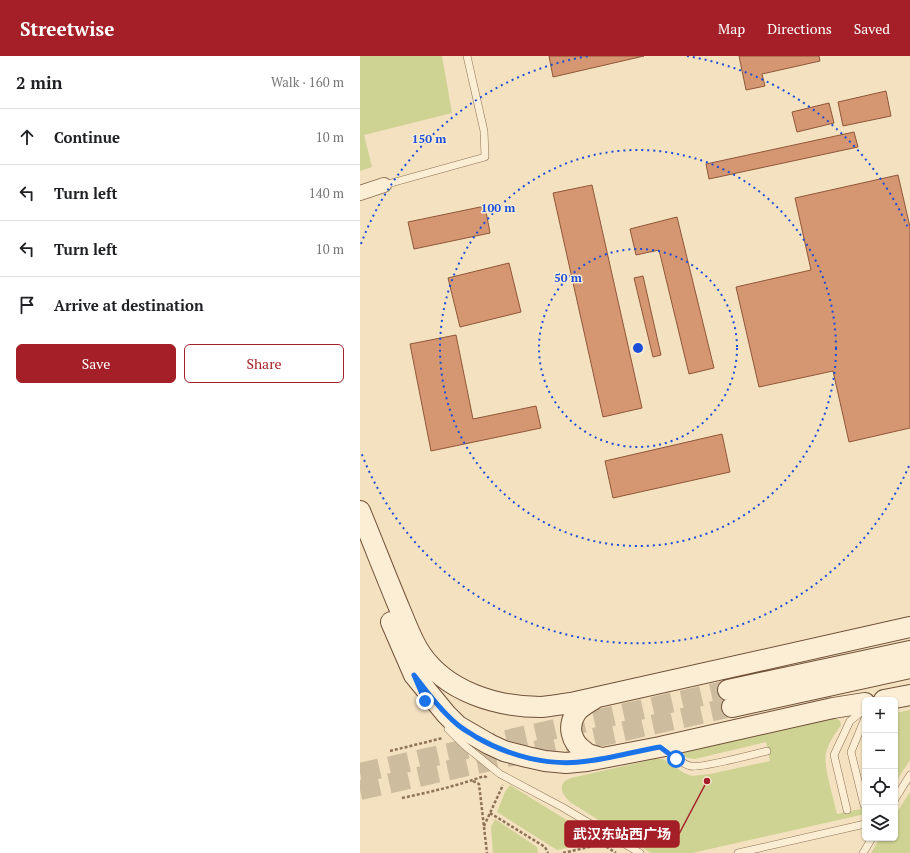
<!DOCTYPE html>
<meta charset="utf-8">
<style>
body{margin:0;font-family:"PT Serif","Noto Sans SC",serif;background:#f2f2f2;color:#202124}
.controls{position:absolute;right:12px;bottom:12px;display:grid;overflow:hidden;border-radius:6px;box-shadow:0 1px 3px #0004}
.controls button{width:36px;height:36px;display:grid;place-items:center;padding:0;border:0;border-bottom:1px solid #e0e0e0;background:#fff;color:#202124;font:20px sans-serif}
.stop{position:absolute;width:12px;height:12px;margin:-9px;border:3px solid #1a73e8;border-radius:50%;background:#fff}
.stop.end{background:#1a73e8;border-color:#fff;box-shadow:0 1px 4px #0008}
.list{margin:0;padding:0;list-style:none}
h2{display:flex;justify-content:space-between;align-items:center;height:52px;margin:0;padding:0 16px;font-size:17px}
h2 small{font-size:13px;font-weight:400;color:#757577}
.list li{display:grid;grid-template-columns:26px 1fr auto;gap:12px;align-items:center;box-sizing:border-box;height:56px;padding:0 16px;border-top:1px solid #e0e0e0}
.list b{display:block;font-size:15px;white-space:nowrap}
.list em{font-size:13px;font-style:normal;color:#757577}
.actions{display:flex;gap:8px;padding:12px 16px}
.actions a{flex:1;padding:9px 0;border:1px solid #a41f27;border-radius:6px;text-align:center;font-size:14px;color:#a41f27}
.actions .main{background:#a41f27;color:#fff}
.icon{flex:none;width:22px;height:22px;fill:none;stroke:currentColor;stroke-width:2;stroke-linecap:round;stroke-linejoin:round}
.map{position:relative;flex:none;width:550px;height:797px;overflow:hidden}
header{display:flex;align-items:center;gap:24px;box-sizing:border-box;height:56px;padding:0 20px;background:#a41f27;color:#fff}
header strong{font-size:19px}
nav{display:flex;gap:22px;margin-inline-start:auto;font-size:14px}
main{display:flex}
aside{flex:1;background:#fff}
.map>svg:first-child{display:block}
</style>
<header>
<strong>Streetwise</strong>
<nav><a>Map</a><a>Directions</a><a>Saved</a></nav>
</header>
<main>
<aside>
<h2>2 min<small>Walk · 160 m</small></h2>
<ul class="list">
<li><svg class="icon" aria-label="ahead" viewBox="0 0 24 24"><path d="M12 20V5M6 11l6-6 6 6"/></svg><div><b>Continue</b></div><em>10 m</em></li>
<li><svg class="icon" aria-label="left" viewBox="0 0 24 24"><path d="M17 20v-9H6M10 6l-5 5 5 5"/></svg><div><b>Turn left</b></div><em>140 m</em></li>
<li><svg class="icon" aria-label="left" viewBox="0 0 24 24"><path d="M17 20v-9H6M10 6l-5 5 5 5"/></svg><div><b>Turn left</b></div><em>10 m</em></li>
<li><svg class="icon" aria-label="arrive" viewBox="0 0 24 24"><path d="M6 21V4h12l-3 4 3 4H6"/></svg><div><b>Arrive at destination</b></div></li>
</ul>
<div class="actions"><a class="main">Save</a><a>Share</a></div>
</aside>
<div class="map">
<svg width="550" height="797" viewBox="0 0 550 797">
<rect width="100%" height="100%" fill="#f3e1c0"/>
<path fill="#ced293" d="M 0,0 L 82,0 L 92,57 L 4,79 L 12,111 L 0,115 Z
M 550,654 L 550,704 L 535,727 L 535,657 Z
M 476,662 L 480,665 L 481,669 C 475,678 468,687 466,697 C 463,710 474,743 477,758 L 505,752 L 505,758 L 332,797 L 291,797 L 210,746 C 201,737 197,727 211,722 L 295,703 L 303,703 L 324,717 L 332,720 L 350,718 L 410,705 L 406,686 L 335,703 L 328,702 L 324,700 L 324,697 L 327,695 Z
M 150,729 L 234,781 L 235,786 L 197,794 L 137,756 L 145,736 Z
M 550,736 L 550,797 L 511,797 L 520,782 L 535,782 L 535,759 Z
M 135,763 L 177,791 L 178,797 L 133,797 L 131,771 Z"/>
<path fill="#d59672" stroke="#905739" d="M 189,0 L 284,0 L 193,21 Z
M 379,0 L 459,0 L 460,5 L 402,18 L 405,30 L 386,34 Z
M 526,35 L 531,60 L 483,70 L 478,46 Z
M 469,47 L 474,67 L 437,76 L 432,56 Z
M 494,76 L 498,91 L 349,123 L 346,108 Z
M 538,119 L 550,171 L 550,372 L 489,386 L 473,315 L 399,331 L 376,231 L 451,214 L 435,142 Z
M 232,129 L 282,352 L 243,361 L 193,137 Z
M 125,150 L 130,177 L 54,193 L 48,166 Z
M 317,161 L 354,312 L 329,318 L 299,194 L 276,199 L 270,173 Z
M 149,207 L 161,256 L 100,271 L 88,222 Z
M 283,220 L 301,299 L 293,301 L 274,222 Z
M 96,279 L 113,363 L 176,350 L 181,372 L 71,395 L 50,288 Z
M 362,378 L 370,416 L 253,442 L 245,405 Z"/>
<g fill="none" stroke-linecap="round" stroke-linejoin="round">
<path stroke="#cebc9f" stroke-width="20" stroke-dasharray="20 10" stroke-linecap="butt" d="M 0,717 L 368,634
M 0,734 L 372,651"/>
<g stroke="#8e7156" stroke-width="8">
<path id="service" d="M 24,129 L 125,101 L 124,75 L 107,0
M 88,673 L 104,689 L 140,718 L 202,751 L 280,797
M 304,694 C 312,700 321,707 330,710 C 338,713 395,698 407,695
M 535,743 L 550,719
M 504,749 L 491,696 L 505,662
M 487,754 L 474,699 L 490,665 L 505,653
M 378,797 L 505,768
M 503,797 L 512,782"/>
</g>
<g stroke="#8e7156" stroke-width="16">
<path id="minor" d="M 0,137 L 24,129"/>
</g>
<g stroke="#705139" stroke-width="22">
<path id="secondary" d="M 0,455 C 14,489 27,523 41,556 C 47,570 52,585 61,598 C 87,636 137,651 181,651 C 191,650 202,648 211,647 L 550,571
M 31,566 L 54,619 L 86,658 L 98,670 L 129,688 L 144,695 L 167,701 L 185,705 L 206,707 L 227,705 L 300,691 L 473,652 L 505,647
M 368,634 L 550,595
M 234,643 C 228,647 220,651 216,657 C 207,670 211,686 224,695 C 228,699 236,700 241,702
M 524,644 L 550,639
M 372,651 L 550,612"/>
</g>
<path stroke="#8e7156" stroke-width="2.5" stroke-dasharray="3 2" stroke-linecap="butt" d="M 30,695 L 83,682
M 113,725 L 119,728 L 127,797
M 42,742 C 70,736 97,730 124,720 L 128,722
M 130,757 L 185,791 L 188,797
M 124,770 L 143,729
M 203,797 L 242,788 L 256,797"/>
<use href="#service" stroke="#fceed4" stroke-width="7"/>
<use href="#minor" stroke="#fceed4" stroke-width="14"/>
<use href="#secondary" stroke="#fceed4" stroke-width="20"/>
</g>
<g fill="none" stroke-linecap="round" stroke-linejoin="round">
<path stroke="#1a73e8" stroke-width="5" d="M 65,645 L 54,619 C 67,636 82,656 98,669 C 104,674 110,677 116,681 C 149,700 189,711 228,705 C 252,702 276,695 300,691 L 316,703"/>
</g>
<g fill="none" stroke="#1d4ed8" stroke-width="2" stroke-dasharray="2 4">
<circle cx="278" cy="292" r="99"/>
<circle cx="278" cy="292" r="198"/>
<path d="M549 410A296 296 0 0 1 1 396M1 188A296 296 0 0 1 229 0M327 0A296 296 0 0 1 549 174"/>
</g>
<circle cx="278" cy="292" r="6" fill="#1d4ed8" stroke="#f9ebd0" stroke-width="2"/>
<g font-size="12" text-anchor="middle" font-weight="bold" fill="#1d4ed8" stroke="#f9ebd0" stroke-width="3" stroke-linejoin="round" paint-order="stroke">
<text x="69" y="87">150 m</text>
<text x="138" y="156">100 m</text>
<text x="208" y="226">50 m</text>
</g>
<path fill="none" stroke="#a41f27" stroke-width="1.5" d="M347 725L319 778"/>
<circle fill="#a41f27" stroke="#f9ebd0" stroke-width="1.5" cx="347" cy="725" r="4"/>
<rect fill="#a41f27" stroke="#a41f27" stroke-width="1.5" x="205" y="765" width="114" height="26" rx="4"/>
<g font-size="14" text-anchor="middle" font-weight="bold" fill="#fff">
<text x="262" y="783">武汉东站西广场</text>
</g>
</svg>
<div class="controls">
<button>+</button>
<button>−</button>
<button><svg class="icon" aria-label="locate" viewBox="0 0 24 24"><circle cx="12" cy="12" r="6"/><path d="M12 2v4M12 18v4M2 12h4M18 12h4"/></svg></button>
<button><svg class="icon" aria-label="layers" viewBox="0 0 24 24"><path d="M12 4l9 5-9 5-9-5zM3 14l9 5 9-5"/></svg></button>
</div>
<div class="stop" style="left:316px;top:703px"></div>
<div class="stop end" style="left:65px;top:645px"></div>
</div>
</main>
